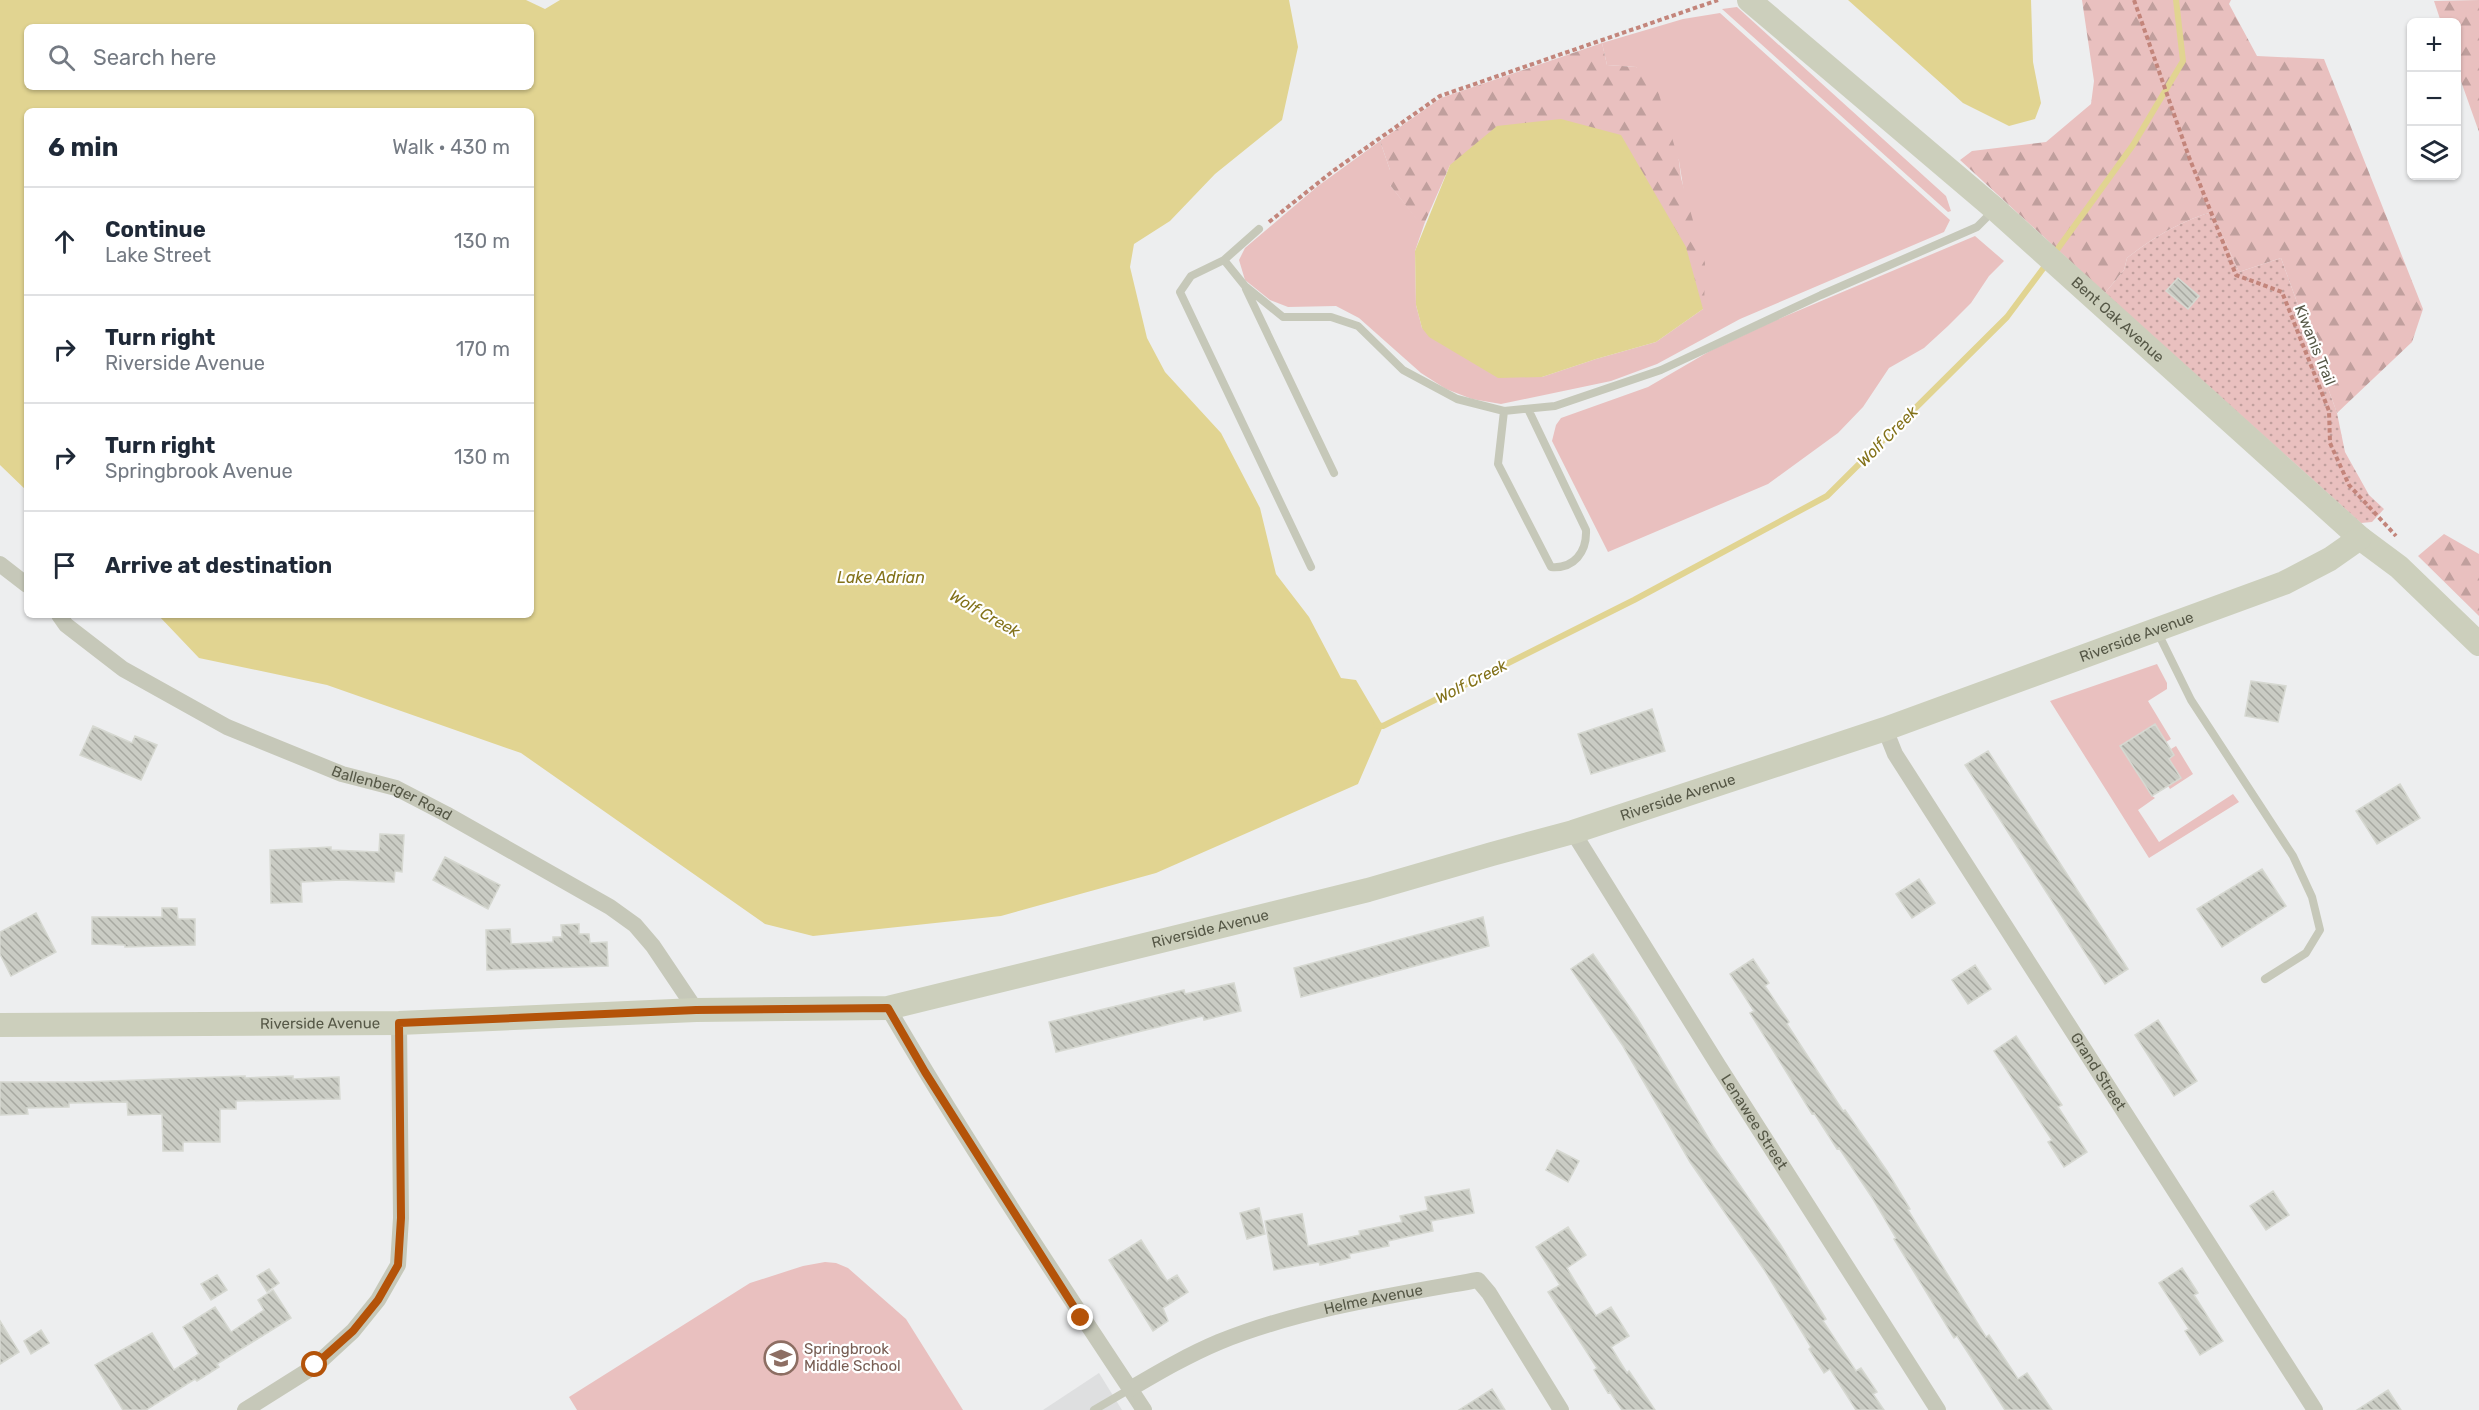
<!DOCTYPE html>
<meta charset="utf-8">
<style>
body{margin:0;font-family:Rubik,sans-serif;background:#f6f6f7;color:#1f2937}
.controls{position:absolute;right:18px;top:18px;display:grid;overflow:hidden;border-radius:9px;box-shadow:0 2px 4px #0004}
.controls button{width:54px;height:54px;display:grid;place-items:center;padding:0;border:0;border-bottom:2px solid #e0e1e3;background:#fff;color:#1f2937;font:30px sans-serif}
.stop{position:absolute;width:18px;height:18px;margin:-14px;border:4px solid #b45309;border-radius:50%;background:#fff}
.stop.end{background:#b45309;border-color:#fff;box-shadow:0 2px 6px #0008}
.list{margin:0;padding:0;list-style:none}
h2{display:flex;justify-content:space-between;align-items:center;height:78px;margin:0;padding:0 24px;font-size:26px}
h2 small{font-size:20px;font-weight:400;color:#747a83}
.list li{display:grid;grid-template-columns:39px 1fr auto;gap:18px;align-items:center;box-sizing:border-box;height:108px;padding:0 24px;border-top:2px solid #e0e1e3}
.list b{display:block;font-size:22px;white-space:nowrap}
.list p{margin:0;font-size:20px;white-space:nowrap;color:#747a83}
.list em{font-size:20px;font-style:normal;color:#747a83}
.icon{flex:none;width:33px;height:33px;fill:none;stroke:currentColor;stroke-width:2;stroke-linecap:round;stroke-linejoin:round}
.map{position:relative;flex:none;width:2479px;height:1410px;overflow:hidden}
.search{position:absolute;background:#fff;box-shadow:0 2px 4px #0004;left:24px;top:24px;width:510px;height:66px;display:flex;align-items:center;gap:15px;box-sizing:border-box;padding:0 21px;border-radius:9px;color:#747a83;font-size:22px}
.panel{position:absolute;background:#fff;box-shadow:0 2px 4px #0004;left:24px;top:108px;width:510px;height:510px;border-radius:9px}
.map>svg:first-child{display:block}
</style>
<div class="map">
<svg width="2479" height="1410" viewBox="0 0 2479 1410">
<defs>
<pattern id="forest-firs" width="22" height="20" patternUnits="userSpaceOnUse" patternTransform="scale(1.5)"><rect width="22" height="20" fill="#e9c0bf"/><path d="M5 1l3.5 6h-7zM16 11l3.5 6h-7z" fill="#c09f9d"/></pattern>
<pattern id="park-dots" width="8" height="8" patternUnits="userSpaceOnUse" patternTransform="scale(1.5)"><rect width="8" height="8" fill="#e9c0bf"/><path d="M2 2h.1M6 6h.1" fill="none" stroke="#c09f9d" stroke-width="1.8" stroke-linecap="round"/></pattern>
<pattern id="building-back-hatch" width="6" height="6" patternUnits="userSpaceOnUse" patternTransform="scale(1.5)"><rect width="6" height="6" fill="#caccc4"/><path d="M-1 5l2 2M0 0l6 6M5-1l2 2" fill="none" stroke="#a7a8a1"/></pattern>
</defs>
<rect width="100%" height="100%" fill="#edeeef"/>
<path fill="#dedfe0" d="M 1099,1373 L 1122,1410 L 1043,1410 Z"/>
<path fill="#e9c0bf" d="M 1737,7 L 1946,196 L 1951,211 L 1948,212 L 1722,9 Z
M 1720,13 L 1950,220 L 1944,232 L 1740,319 L 1657,364 L 1611,381 L 1501,404 L 1472,399 L 1446,389 L 1421,373 L 1359,318 L 1336,306 L 1288,307 L 1270,300 L 1245,280 L 1239,260 L 1245,248 L 1318,186 L 1380,141 L 1390,170 L 1390,185 L 1417,219 L 1425,222 L 1415,251 L 1416,305 L 1422,328 L 1542,377 L 1596,359 L 1656,342 L 1703,309 L 1703,312 L 1679,161 L 1636,67 L 1607,65 L 1602,43 L 1683,19 Z
M 1975,236 L 2004,261 L 1989,276 L 1971,303 L 1948,326 L 1924,348 L 1889,368 L 1863,407 L 1838,433 L 1768,484 L 1608,552 L 1552,441 L 1556,425 L 1561,418 L 1648,387 L 1710,351 L 1776,320 Z
M 2157,664 L 2167,683 L 2167,689 L 2148,701 L 2171,739 L 2166,742 L 2155,725 L 2152,796 L 2155,798 L 2138,810 L 2159,842 L 2233,794 L 2239,802 L 2149,858 L 2050,701 Z
M 2176,746 L 2193,774 L 2170,789 L 2168,786 L 2169,759 L 2174,755 L 2171,749 Z
M 825,1262 L 836,1263 L 848,1268 L 906,1319 L 963,1410 L 577,1410 L 569,1397 L 750,1283 L 803,1266 Z"/>
<path fill="url(#forest-firs)" d="M 2082,0 L 2231,0 L 2229,4 L 2257,56 L 2324,59 L 2423,309 L 2412,342 L 2337,413 L 2281,258 L 2239,272 L 2212,212 C 2181,221 2152,238 2127,258 L 2124,270 L 2105,293 L 1960,160 L 1972,151 L 2046,142 L 2091,104 L 2094,81 Z
M 2479,0 L 2479,132 L 2457,70 L 2456,22 L 2441,22 L 2434,1 Z
M 1602,43 L 1607,65 L 1636,67 L 1658,91 L 1679,161 L 1681,178 L 1705,263 L 1704,316 L 1703,309 L 1450,165 L 1425,222 L 1417,220 L 1390,185 L 1390,170 L 1380,141 L 1441,98 Z
M 2444,534 L 2479,554 L 2479,616 L 2418,556 Z"/>
<path fill="url(#park-dots)" d="M 2212,212 L 2239,272 L 2281,258 L 2337,413 L 2345,452 L 2369,495 L 2384,509 L 2372,522 L 2361,523 L 2105,293 L 2124,270 L 2127,258 C 2152,238 2181,221 2212,212 Z"/>
<path fill="#e1d491" fill-rule="evenodd" d="M 0,0 L 526,0 L 545,9 L 560,0 L 1289,0 L 1298,47 L 1282,120 L 1215,174 L 1170,221 L 1134,244 L 1130,267 L 1147,338 L 1165,372 L 1221,433 L 1260,508 L 1276,574 L 1309,617 L 1341,678 L 1356,680 L 1383,726 L 1358,784 L 1156,873 L 1001,916 L 813,936 L 765,924 L 521,753 L 327,685 L 199,658 L 158,615 L 531,615 L 531,111 L 27,111 L 27,491 L 0,465 ZM 27,27 L 531,27 L 531,87 L 27,87 Z
M 1848,0 L 2031,0 L 2033,62 L 2041,103 L 2035,119 L 2009,126 L 1963,103 Z
M 1561,119 L 1621,135 L 1686,247 L 1703,309 L 1656,342 L 1596,359 L 1542,377 L 1498,378 L 1429,337 L 1422,328 L 1416,305 L 1415,251 L 1450,165 L 1497,126 Z"/>
<g fill="none" stroke-linecap="round" stroke-linejoin="round">
<path stroke="#e1d491" stroke-width="6" d="M 2054,254 L 2133,145 L 2183,61 L 2176,0
M 1376,725 L 1383,726 L 1634,600 L 1827,496 L 2007,317 L 2048,262"/>
</g>
<path fill="url(#building-back-hatch)" stroke="#d6d8d1" stroke-width="1.5" d="M 2178,278 L 2199,296 L 2188,309 L 2166,291 Z
M 2251,681 L 2286,686 L 2278,722 L 2245,716 Z
M 1652,709 L 1665,751 L 1591,774 L 1578,734 Z
M 2155,724 L 2174,755 L 2169,759 L 2181,778 L 2152,796 L 2120,746 Z
M 93,726 L 132,743 L 135,736 L 157,745 L 141,780 L 80,755 Z
M 1988,751 L 2128,969 L 2105,984 L 1965,765 Z
M 2400,784 L 2420,818 L 2377,844 L 2356,811 Z
M 380,834 L 404,835 L 402,872 L 395,871 L 394,882 L 341,880 L 301,882 L 302,902 L 271,903 L 270,850 L 331,847 L 331,850 L 379,852 Z
M 445,857 L 500,885 L 488,909 L 433,880 Z
M 2262,869 L 2286,906 L 2222,947 L 2197,909 Z
M 1919,879 L 1935,903 L 1912,918 L 1896,894 Z
M 162,908 L 177,908 L 178,919 L 195,919 L 195,945 L 125,947 L 125,945 L 92,944 L 92,917 L 162,917 Z
M 36,913 L 56,952 L 11,976 L 0,954 L 0,932 Z
M 1483,917 L 1489,946 L 1301,997 L 1294,968 Z
M 579,924 L 579,934 L 589,934 L 590,943 L 607,942 L 608,966 L 487,970 L 486,930 L 510,929 L 511,944 L 553,942 L 553,937 L 562,937 L 561,925 Z
M 1593,954 L 1637,1018 L 1713,1146 L 1780,1244 L 1826,1319 L 1823,1321 L 1856,1371 L 1861,1368 L 1877,1392 L 1873,1394 L 1884,1410 L 1856,1410 L 1830,1369 L 1824,1373 L 1809,1349 L 1811,1347 L 1765,1271 L 1690,1162 L 1623,1046 L 1571,969 Z
M 1753,959 L 1769,983 L 1765,986 L 1789,1022 L 1787,1024 L 1843,1111 L 1845,1110 L 1887,1171 L 1910,1209 L 1908,1210 L 1986,1337 L 1989,1335 L 2018,1379 L 2027,1373 L 2052,1410 L 2005,1410 L 1957,1336 L 1954,1338 L 1894,1239 L 1896,1238 L 1873,1199 L 1839,1148 L 1837,1149 L 1814,1113 L 1812,1114 L 1750,1013 L 1754,1011 L 1730,974 Z
M 1975,965 L 1991,989 L 1968,1004 L 1952,980 Z
M 1234,983 L 1241,1011 L 1204,1020 L 1203,1016 L 1056,1052 L 1049,1022 L 1184,990 L 1185,994 Z
M 2158,1020 L 2197,1081 L 2174,1096 L 2135,1035 Z
M 2016,1036 L 2062,1105 L 2058,1107 L 2087,1152 L 2064,1167 L 2048,1142 L 2052,1140 L 1994,1051 Z
M 245,1076 L 245,1078 L 293,1076 L 293,1079 L 339,1077 L 340,1099 L 236,1101 L 236,1109 L 220,1109 L 220,1142 L 183,1142 L 183,1151 L 163,1151 L 162,1114 L 128,1115 L 127,1102 L 69,1103 L 69,1107 L 27,1108 L 28,1114 L 0,1115 L 0,1082 L 84,1082 Z
M 1557,1150 L 1579,1161 L 1568,1182 L 1546,1170 Z
M 1469,1189 L 1474,1213 L 1431,1221 L 1433,1231 L 1388,1241 L 1389,1246 L 1349,1254 L 1350,1258 L 1320,1265 L 1319,1262 L 1274,1270 L 1265,1221 L 1302,1214 L 1308,1246 L 1360,1235 L 1359,1231 L 1402,1222 L 1400,1216 L 1428,1210 L 1425,1197 Z
M 2273,1191 L 2289,1215 L 2266,1230 L 2250,1206 Z
M 1259,1208 L 1265,1234 L 1247,1239 L 1240,1213 Z
M 1568,1227 L 1586,1255 L 1567,1268 L 1596,1316 L 1611,1307 L 1629,1336 L 1611,1347 L 1627,1373 L 1629,1371 L 1655,1410 L 1622,1410 L 1610,1392 L 1608,1393 L 1594,1370 L 1597,1368 L 1548,1292 L 1560,1285 L 1536,1247 Z
M 1141,1240 L 1167,1281 L 1177,1275 L 1188,1292 L 1163,1308 L 1168,1321 L 1153,1331 L 1109,1260 Z
M 2182,1268 L 2198,1293 L 2194,1295 L 2223,1341 L 2200,1355 L 2185,1331 L 2189,1329 L 2159,1283 Z
M 269,1269 L 279,1283 L 267,1292 L 257,1276 Z
M 217,1275 L 227,1290 L 211,1300 L 201,1284 Z
M 273,1290 L 291,1318 L 217,1364 L 219,1367 L 197,1381 L 195,1379 L 146,1410 L 123,1410 L 95,1365 L 152,1333 L 174,1370 L 199,1354 L 183,1327 L 215,1307 L 231,1332 L 264,1310 L 258,1300 Z
M 0,1321 L 19,1352 L 0,1364 Z
M 41,1330 L 49,1343 L 31,1354 L 24,1341 Z
M 1492,1389 L 1505,1410 L 1459,1410 Z
M 2388,1390 L 2401,1410 L 2357,1410 Z"/>
<g fill="none" stroke-linecap="round" stroke-linejoin="round">
<path stroke="#c3857b" stroke-width="4" stroke-dasharray="4.5 3" stroke-linecap="butt" d="M 2134,0 L 2189,157 L 2236,275 L 2282,292 L 2329,411 L 2330,443 L 2349,485 L 2396,536
M 1269,222 L 1333,171 L 1440,96 L 1718,0"/>
<path stroke="#c6c8b9" stroke-width="8" d="M 1259,229 L 1224,260 L 1191,276 L 1180,292 L 1311,567
M 1224,260 L 1245,286 L 1283,317 L 1331,317 L 1358,326 L 1403,370 L 1457,399 L 1504,411 L 1555,406 L 1661,370 L 1821,295 L 1977,227 L 1994,210
M 1246,289 L 1334,473
M 1504,411 L 1498,464 L 1551,567 C 1574,569 1587,552 1586,530 L 1528,409
M 2157,631 L 2191,700 L 2293,856 L 2312,897 L 2320,930 L 2306,953 L 2265,979
M 1094,1410 L 1130,1389"/>
<g stroke="#c6c8b9" stroke-width="16">
<path d="M 0,564 L 27,585"/>
<path id="s1" d="M 59,615 L 66,625 L 123,669 L 227,727 L 342,774 L 396,788 L 446,814 L 610,907 L 635,925 L 653,946 L 696,1010"/>
<path id="s2" d="M 1885,729 L 1895,754 L 2315,1410"/>
<path id="s3" d="M 1573,832 L 1718,1065 L 1938,1410"/>
<path d="M 888,1008 C 968,1145 1056,1277 1144,1410"/>
<path id="s4" d="M 1130,1389 C 1159,1372 1188,1355 1219,1342 C 1300,1309 1393,1295 1478,1280 L 1489,1293 L 1561,1410"/>
<path d="M 245,1410 L 315,1366 L 353,1331 L 378,1300 L 398,1265 L 401,1218 L 399,1023"/>
</g>
<g stroke="#cccfbc" stroke-width="24">
<path id="s5" d="M 1749,0 L 1995,209 L 2360,538 L 2399,567 L 2479,644"/>
<path id="s6" d="M 0,1025 L 399,1023 L 696,1010 L 888,1008 L 1368,890 L 1492,854 L 1573,832 L 1885,729 L 2284,583 L 2330,559 L 2360,538"/>
</g>
</g>
<g fill="none" stroke-linecap="round" stroke-linejoin="round">
<path stroke="#b45309" stroke-width="8" d="M 315,1365 L 353,1331 L 378,1300 L 398,1265 L 401,1218 L 399,1023 L 696,1010 L 888,1008 L 925,1072 L 1081,1318"/>
</g>
<defs>
<g id="school-ring" transform="scale(1.725)"><circle r="9.5" fill="#fff" stroke="#8d6e63" stroke-width="1.5"/><path d="M0-5L7-2L0 1L-7-2ZM-4 1L0 2.5L4 1V4Q0 6-4 4Z" fill="#8d6e63"/></g>
</defs>
<g fill-rule="evenodd">
<use href="#school-ring" x="781" y="1358"/>
</g>
<g text-anchor="middle" stroke-width="4.5" stroke-linejoin="round" paint-order="stroke">
<g font-size="15" fill="#565847" stroke="#fff">
<text dy="5" stroke="none"><textPath href="#s5" startOffset="488">Bent Oak Avenue</textPath></text>
<text transform="translate(2315 345) rotate(68)" y="5">Kiwanis Trail</text>
<text dy="5" stroke="none"><textPath href="#s6" startOffset="2192">Riverside Avenue</textPath></text>
<text dy="5" stroke="none"><textPath href="#s1" startOffset="381">Ballenberger Road</textPath></text>
<text dy="5" stroke="none"><textPath href="#s6" startOffset="1706">Riverside Avenue</textPath></text>
<text dy="5" stroke="none"><textPath href="#s6" startOffset="1220">Riverside Avenue</textPath></text>
<text dy="5" stroke="none"><textPath href="#s6" startOffset="320">Riverside Avenue</textPath></text>
<text dy="5" stroke="none"><textPath href="#s2" startOffset="404">Grand Street</textPath></text>
<text dy="5" stroke="none"><textPath href="#s3" startOffset="342">Lenawee Street</textPath></text>
<text dy="5" stroke="none"><textPath href="#s4" startOffset="261">Helme Avenue</textPath></text>
</g>
<g font-size="15" fill="#785e54" stroke="#fff" text-anchor="start">
<text x="804" y="1354">Springbrook<tspan x="804" dy="17">Middle School</tspan></text>
</g>
<g font-size="16" font-style="italic" fill="#83721a" stroke="#fff">
<text transform="translate(1887 436) rotate(-45)" y="6">Wolf Creek</text>
<text x="881" y="583">Lake Adrian</text>
<text transform="translate(985 613) rotate(30)" y="6">Wolf Creek</text>
<text transform="translate(1471 681) rotate(-27)" y="6">Wolf Creek</text>
</g>
</g>
</svg>
<div class="controls">
<button>+</button>
<button>−</button>
<button><svg class="icon" aria-label="layers" viewBox="0 0 24 24"><path d="M12 4l9 5-9 5-9-5zM3 14l9 5 9-5"/></svg></button>
</div>
<div class="stop" style="left:315px;top:1365px"></div>
<div class="stop end" style="left:1081px;top:1318px"></div>
<div class="search"><svg class="icon" aria-label="search" viewBox="0 0 24 24"><circle cx="10" cy="10" r="6"/><path d="M15 15l6 6"/></svg>Search here</div>
<section class="panel">
<h2>6 min<small>Walk · 430 m</small></h2>
<ul class="list">
<li><svg class="icon" aria-label="ahead" viewBox="0 0 24 24"><path d="M12 20V5M6 11l6-6 6 6"/></svg><div><b>Continue</b><p>Lake Street</p></div><em>130 m</em></li>
<li><svg class="icon" aria-label="right" viewBox="0 0 24 24"><path d="M7 20v-9h11M14 6l5 5-5 5"/></svg><div><b>Turn right</b><p>Riverside Avenue</p></div><em>170 m</em></li>
<li><svg class="icon" aria-label="right" viewBox="0 0 24 24"><path d="M7 20v-9h11M14 6l5 5-5 5"/></svg><div><b>Turn right</b><p>Springbrook Avenue</p></div><em>130 m</em></li>
<li><svg class="icon" aria-label="arrive" viewBox="0 0 24 24"><path d="M6 21V4h12l-3 4 3 4H6"/></svg><div><b>Arrive at destination</b></div></li>
</ul>
</section>
</div>
